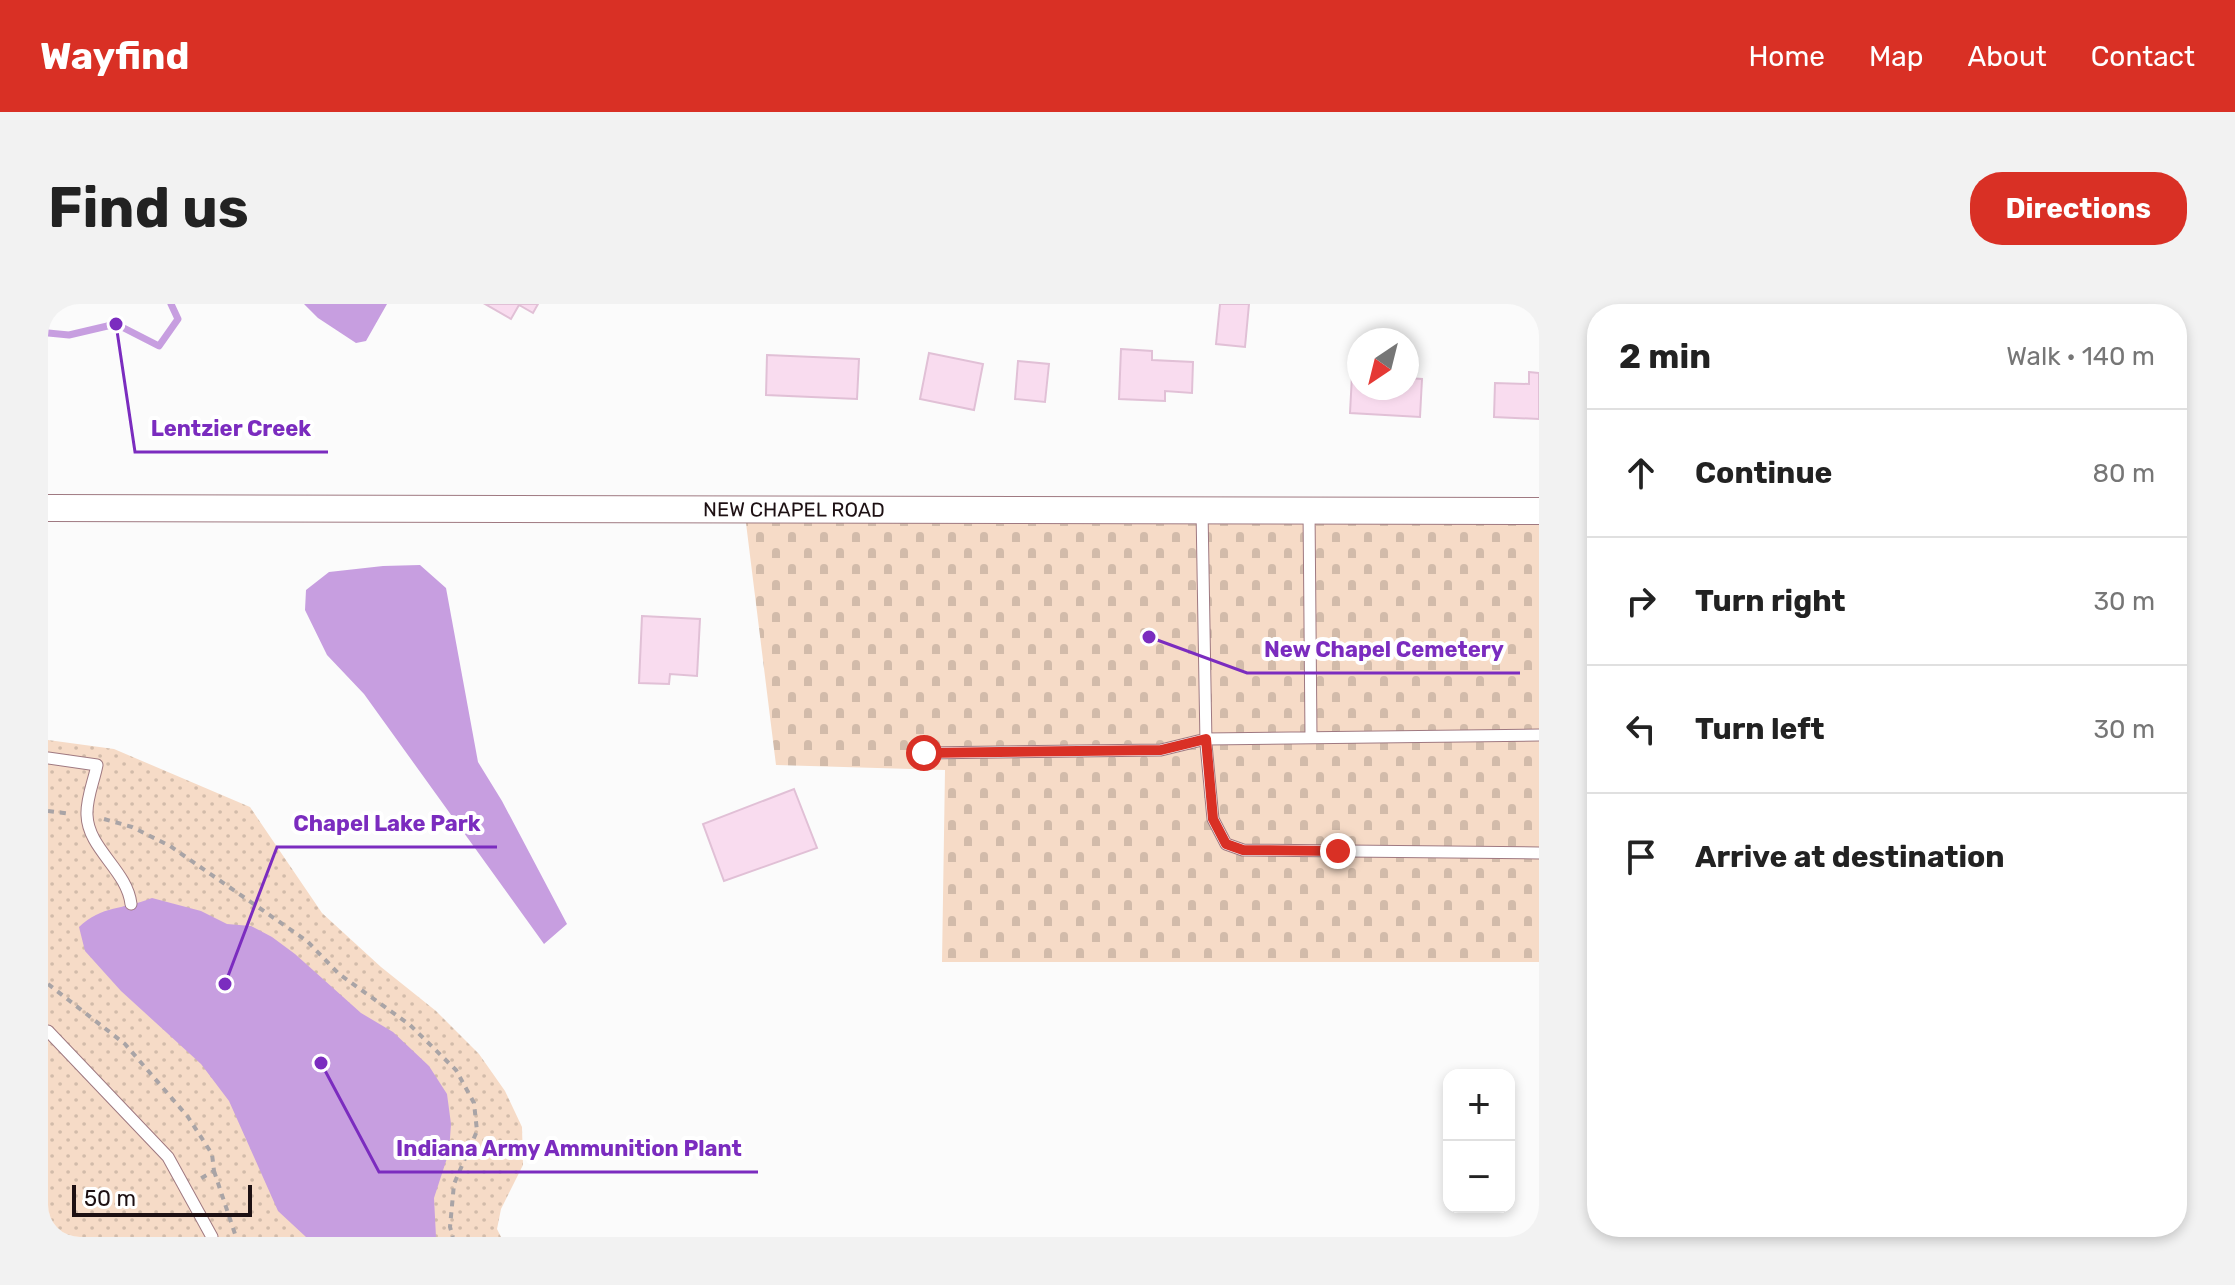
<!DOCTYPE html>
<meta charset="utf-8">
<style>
body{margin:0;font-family:Rubik,sans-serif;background:#f2f2f2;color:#222}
.controls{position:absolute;right:24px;bottom:24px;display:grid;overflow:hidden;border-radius:16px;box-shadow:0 4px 12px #0003}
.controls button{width:72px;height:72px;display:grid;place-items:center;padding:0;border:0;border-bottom:2px solid #e0e0e0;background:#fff;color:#222;font:40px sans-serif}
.compass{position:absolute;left:1299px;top:24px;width:72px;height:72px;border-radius:50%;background:#fff;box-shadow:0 4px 12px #0003;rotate:215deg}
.scale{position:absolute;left:24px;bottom:20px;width:180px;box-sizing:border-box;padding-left:8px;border:4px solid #1d1013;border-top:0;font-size:22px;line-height:28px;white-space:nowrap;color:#1d1013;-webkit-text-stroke:6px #fff;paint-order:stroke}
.stop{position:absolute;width:24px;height:24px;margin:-18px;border:6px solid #d93025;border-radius:50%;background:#fff}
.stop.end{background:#d93025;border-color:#fff;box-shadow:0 2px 8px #0008}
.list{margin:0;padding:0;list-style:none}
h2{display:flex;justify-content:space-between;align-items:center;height:104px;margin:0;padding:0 32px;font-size:34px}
h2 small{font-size:26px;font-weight:400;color:#767676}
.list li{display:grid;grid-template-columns:52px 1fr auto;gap:24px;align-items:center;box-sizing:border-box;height:128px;padding:0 32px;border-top:2px solid #e0e0e0}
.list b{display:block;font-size:30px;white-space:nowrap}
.list em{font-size:26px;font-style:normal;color:#767676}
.icon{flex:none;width:44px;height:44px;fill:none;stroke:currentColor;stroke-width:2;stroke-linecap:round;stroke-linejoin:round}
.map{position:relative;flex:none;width:1491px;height:933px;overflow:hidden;border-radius:32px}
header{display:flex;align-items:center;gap:48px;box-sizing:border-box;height:112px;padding:0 40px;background:#d93025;color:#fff}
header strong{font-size:38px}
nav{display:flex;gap:44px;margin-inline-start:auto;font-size:28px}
.intro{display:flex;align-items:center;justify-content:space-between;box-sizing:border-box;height:192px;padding:0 48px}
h1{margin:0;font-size:56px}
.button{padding:20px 36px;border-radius:32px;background:#d93025;color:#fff;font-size:28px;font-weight:700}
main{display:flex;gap:48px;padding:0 48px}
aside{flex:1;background:#fff;border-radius:32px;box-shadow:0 4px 12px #0003}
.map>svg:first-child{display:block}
</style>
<header>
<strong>Wayfind</strong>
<nav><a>Home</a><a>Map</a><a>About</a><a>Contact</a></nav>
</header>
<div class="intro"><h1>Find us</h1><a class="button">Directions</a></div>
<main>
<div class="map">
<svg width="1491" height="933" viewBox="0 0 1491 933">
<defs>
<pattern id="cemetery-stones" width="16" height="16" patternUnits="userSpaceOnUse" patternTransform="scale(2)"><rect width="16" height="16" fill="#f6dbc7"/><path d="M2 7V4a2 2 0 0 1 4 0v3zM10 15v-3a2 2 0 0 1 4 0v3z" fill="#d2bbaa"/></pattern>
<pattern id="park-dots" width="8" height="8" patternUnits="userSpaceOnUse" patternTransform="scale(2)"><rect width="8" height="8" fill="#f6dbc7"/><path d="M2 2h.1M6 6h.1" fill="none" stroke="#d2bbaa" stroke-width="1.8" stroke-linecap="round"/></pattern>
</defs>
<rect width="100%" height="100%" fill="#fbfbfb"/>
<path fill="url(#cemetery-stones)" d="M 696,203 L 1491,205 L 1491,658 L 894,658 L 897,466 L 728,461 Z"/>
<path fill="url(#park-dots)" d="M 0,436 L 66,445 L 202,503 L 274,609 L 333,663 L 388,707 L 431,750 L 457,787 L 474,823 L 475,861 L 453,905 L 449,925 L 453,933 L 0,933 Z"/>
<path fill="#c79ee0" d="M 256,0 L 339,0 L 318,37 L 308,39 L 270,14 Z
M 372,261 L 398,284 L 430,458 L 454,497 L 519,620 L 496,640 L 316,390 L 279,351 L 257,306 L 258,286 L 281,268 L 335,262 Z
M 104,594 L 153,607 L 179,620 L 203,622 L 224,633 L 247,650 L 313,709 L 345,728 L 381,762 L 399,790 L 403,820 L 401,848 L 386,894 L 388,933 L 258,933 L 230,907 L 181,797 L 153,760 L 73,687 L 37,647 L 31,623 C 54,601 75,606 104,594 Z"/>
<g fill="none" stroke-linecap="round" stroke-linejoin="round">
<path stroke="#c79ee0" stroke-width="7" d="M 0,29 L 21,31 L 68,20 L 111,42 L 130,15 L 123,0"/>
</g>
<path fill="#f9dcef" stroke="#e1c0d6" stroke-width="2" d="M 437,0 L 490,0 L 485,9 L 471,1 L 463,15 Z
M 1172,0 L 1201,0 L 1197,43 L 1168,40 Z
M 1073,45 L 1104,47 L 1104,56 L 1145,58 L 1144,89 L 1117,87 L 1117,97 L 1071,95 Z
M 881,49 L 935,60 L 926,106 L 872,95 Z
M 719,51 L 811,55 L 809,95 L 718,91 Z
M 970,57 L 1001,60 L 997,98 L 967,95 Z
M 1481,68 L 1491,69 L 1491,115 L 1446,113 L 1447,79 L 1481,80 Z
M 1304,71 L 1311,71 L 1311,84 L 1359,84 L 1359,74 L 1374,75 L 1372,113 L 1302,109 Z
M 594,312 L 652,315 L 649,372 L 622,370 L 621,380 L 591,379 Z
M 746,485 L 769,544 L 676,577 L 655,520 Z"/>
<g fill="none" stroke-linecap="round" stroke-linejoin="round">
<g stroke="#9f7981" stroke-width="13">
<path id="service" d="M 1154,206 L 1158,440 L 1165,515 L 1178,540 L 1195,546 L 1491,549
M 1261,206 L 1263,434
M 876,449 L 1113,446 L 1158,435 L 1491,431
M 0,454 L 49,461 C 46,477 38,495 39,511 C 40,545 79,566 83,600
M 0,727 L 120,853 L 164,933"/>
</g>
<g stroke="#9f7981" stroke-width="28">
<g id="tertiary">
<path id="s1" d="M 0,204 L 1491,207"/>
</g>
</g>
<path stroke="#a9a4a6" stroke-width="4" stroke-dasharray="6 6" stroke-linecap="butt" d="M 0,507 L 23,510
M 56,515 L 84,523 L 122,542 L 259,637 L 291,670 L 362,721 L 408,766 L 426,799 L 429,827 L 406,880 L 402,923 L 405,933
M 0,680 L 77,740 L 140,813 L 164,850 L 166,867 L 150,876
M 166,867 L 188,933"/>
<use href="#service" stroke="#fff" stroke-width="11"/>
<use href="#tertiary" stroke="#fff" stroke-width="26"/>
</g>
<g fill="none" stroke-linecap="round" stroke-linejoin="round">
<path stroke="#d93025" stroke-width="10" d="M 876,449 L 1113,446 L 1158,435 L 1165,515 L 1178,540 L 1195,546 L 1290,547"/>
</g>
<g text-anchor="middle" stroke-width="8" stroke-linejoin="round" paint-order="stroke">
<g font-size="20" fill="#1d1013" stroke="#fff">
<text dy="7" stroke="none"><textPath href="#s1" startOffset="746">NEW CHAPEL ROAD</textPath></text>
</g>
</g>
<path fill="none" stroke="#7b2cbf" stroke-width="3" d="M68 20L87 148H280M1101 333L1199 369H1472M177 680L229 543H449M273 759L331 868H710"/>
<g fill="#7b2cbf" stroke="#fff" stroke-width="3">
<circle cx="68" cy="20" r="8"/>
<circle cx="1101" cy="333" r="8"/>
<circle cx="177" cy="680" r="8"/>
<circle cx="273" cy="759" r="8"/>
</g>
<g font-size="22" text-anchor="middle" font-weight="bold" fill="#7b2cbf" stroke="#fff" stroke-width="8" stroke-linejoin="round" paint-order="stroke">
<text x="183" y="132">Lentzier Creek</text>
<text x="1336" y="353">New Chapel Cemetery</text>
<text x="339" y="527">Chapel Lake Park</text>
<text x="521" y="852">Indiana Army Ammunition Plant</text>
</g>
</svg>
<div class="controls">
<button>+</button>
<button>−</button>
</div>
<svg class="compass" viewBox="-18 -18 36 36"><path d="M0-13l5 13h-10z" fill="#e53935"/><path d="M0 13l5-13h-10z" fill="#767676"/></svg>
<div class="scale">50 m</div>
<div class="stop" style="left:876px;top:449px"></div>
<div class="stop end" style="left:1290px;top:547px"></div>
</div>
<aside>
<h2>2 min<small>Walk · 140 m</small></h2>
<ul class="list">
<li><svg class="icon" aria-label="ahead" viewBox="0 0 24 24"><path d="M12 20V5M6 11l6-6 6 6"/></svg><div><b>Continue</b></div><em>80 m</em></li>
<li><svg class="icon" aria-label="right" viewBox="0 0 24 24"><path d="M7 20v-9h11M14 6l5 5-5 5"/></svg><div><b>Turn right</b></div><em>30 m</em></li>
<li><svg class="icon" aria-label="left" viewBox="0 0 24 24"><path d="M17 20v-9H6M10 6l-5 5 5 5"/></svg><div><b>Turn left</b></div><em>30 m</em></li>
<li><svg class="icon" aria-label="arrive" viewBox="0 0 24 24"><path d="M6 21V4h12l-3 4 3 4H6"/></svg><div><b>Arrive at destination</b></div></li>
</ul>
</aside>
</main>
